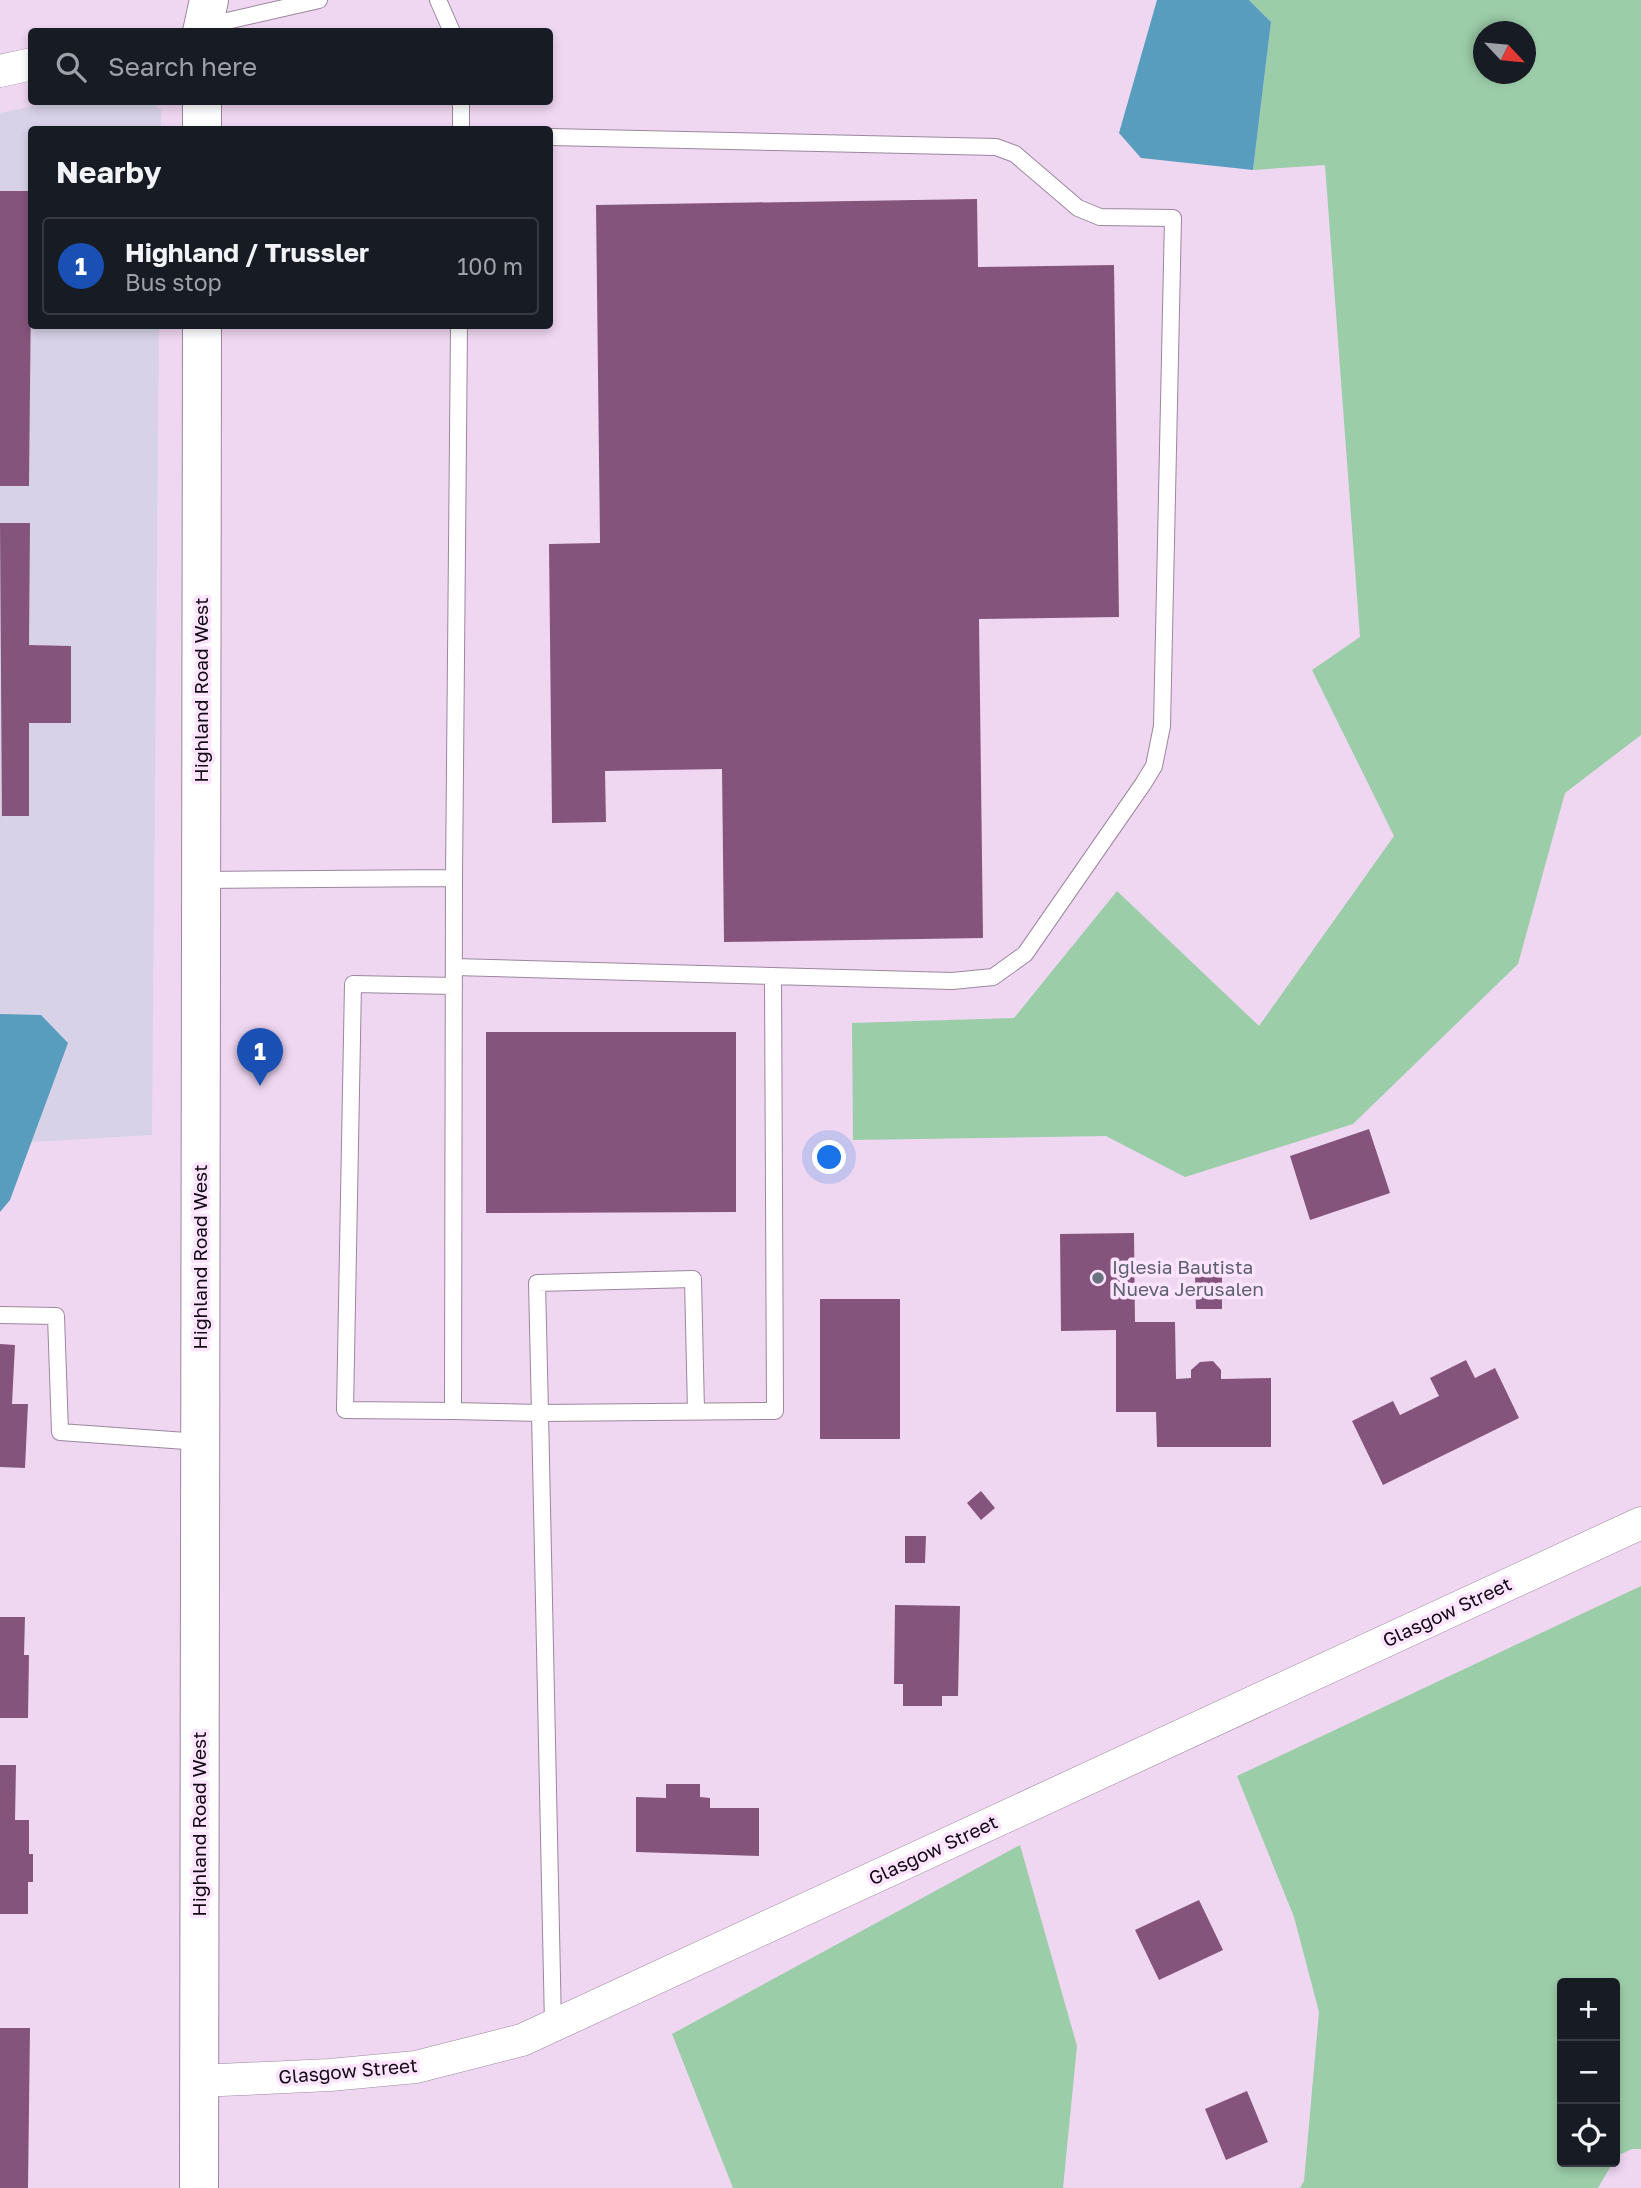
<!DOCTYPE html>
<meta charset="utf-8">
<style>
body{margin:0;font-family:"Golos Text",sans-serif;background:#20242c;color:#f1f3f6}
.controls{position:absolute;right:21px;bottom:21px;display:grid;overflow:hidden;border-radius:7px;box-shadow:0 4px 10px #0003}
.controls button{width:63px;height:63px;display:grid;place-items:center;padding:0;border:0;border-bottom:2px solid #363941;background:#171b24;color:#f1f3f6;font:35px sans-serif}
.compass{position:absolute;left:1473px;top:21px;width:63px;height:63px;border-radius:50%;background:#171b24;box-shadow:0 4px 10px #0003;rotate:116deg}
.you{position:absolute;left:830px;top:1158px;width:24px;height:24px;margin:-18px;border:5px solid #fff;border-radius:50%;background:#1a73e8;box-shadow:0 0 0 10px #1a73e833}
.badge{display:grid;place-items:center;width:46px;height:46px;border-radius:50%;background:#0b8043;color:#fff;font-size:23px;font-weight:700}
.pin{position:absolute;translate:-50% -58px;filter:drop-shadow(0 2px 4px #0008)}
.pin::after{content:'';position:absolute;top:37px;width:24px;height:21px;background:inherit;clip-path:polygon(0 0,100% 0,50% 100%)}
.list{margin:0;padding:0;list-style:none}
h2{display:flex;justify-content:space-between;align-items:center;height:91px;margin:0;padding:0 28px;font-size:30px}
h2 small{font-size:23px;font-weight:400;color:#9ea1a6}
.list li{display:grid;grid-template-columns:46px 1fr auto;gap:21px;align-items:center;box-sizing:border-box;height:98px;margin:0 14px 14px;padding:0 14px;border:2px solid #363941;border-radius:7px}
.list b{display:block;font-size:26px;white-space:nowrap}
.list p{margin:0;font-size:23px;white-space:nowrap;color:#9ea1a6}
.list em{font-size:23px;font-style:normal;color:#9ea1a6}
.icon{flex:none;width:38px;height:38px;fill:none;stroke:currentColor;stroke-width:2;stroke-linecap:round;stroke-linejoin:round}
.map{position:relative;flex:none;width:1641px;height:2188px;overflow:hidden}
.search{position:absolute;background:#171b24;box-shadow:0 4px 10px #0003;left:28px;top:28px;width:525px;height:77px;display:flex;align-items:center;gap:18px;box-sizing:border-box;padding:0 24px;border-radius:7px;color:#9ea1a6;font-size:26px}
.panel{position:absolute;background:#171b24;box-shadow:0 4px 10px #0003;left:28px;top:126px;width:525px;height:203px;border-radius:7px}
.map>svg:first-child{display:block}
</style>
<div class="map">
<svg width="1641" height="2188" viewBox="0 0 1641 2188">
<rect width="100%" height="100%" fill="#efd7f1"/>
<path fill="#d8d2e8" d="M 52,102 L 150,102 L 161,110 L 161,129 L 32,130 L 32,326 L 159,326 L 152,1135 L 0,1144 L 0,113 Z"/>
<path fill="#9ccda9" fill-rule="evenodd" d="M 1249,0 L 1641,0 L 1641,735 L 1565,793 L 1518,964 L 1353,1124 L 1185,1177 L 1106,1136 L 853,1140 L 852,1023 L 1014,1018 L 1117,891 L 1259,1026 L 1394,836 L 1312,670 L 1360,637 L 1325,165 L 1253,170 L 1271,22 ZM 1484,32 L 1526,32 L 1526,74 L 1484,74 Z
M 1641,1586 L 1641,2149 L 1632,2149 L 1615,2157 L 1615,1983 L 1562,1983 L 1562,2162 L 1613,2162 L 1598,2188 L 1300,2188 L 1304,2181 L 1319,2012 L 1294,1917 L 1237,1776 Z
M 1020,1845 L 1077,2046 L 1063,2188 L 733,2188 L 672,2034 Z"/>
<path fill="#589cbe" d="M 1157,0 L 1249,0 L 1271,22 L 1253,170 L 1141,158 L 1119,133 Z
M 0,1014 L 41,1015 L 68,1043 L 10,1200 L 0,1212 Z"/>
<path fill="#85547c" d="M 0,191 L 32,191 L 29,486 L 0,486 Z
M 977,199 L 978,267 L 1114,265 L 1119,617 L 979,619 L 983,938 L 724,942 L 722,769 L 605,771 L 606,822 L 552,823 L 549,544 L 600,543 L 596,205 Z
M 0,523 L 30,523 L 29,645 L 71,646 L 71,723 L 29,723 L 29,816 L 2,816 L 2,824 Z
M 486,1032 L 736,1032 L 736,1212 L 486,1213 Z
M 1369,1129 L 1390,1193 L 1310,1220 L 1290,1156 Z
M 1134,1233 L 1135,1322 L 1175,1322 L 1176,1379 L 1191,1378 L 1191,1370 L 1200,1362 L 1213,1361 L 1221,1370 L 1221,1379 L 1271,1378 L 1271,1447 L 1157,1447 L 1156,1412 L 1116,1412 L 1116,1330 L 1061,1331 L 1060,1234 Z
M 1195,1274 L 1222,1274 L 1222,1309 L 1196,1309 Z
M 820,1299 L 900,1299 L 900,1439 L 820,1439 Z
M 0,1344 L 15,1345 L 12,1404 L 28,1404 L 25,1468 L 0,1467 Z
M 1466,1360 L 1475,1378 L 1495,1368 L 1519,1418 L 1383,1485 L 1352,1421 L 1393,1401 L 1400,1415 L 1439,1396 L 1430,1378 Z
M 981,1491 L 995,1508 L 981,1520 L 967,1503 Z
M 905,1536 L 926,1536 L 925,1563 L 905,1563 Z
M 895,1605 L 960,1606 L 958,1696 L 942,1696 L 942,1706 L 903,1706 L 903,1684 L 894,1684 Z
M 0,1617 L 25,1617 L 24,1655 L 29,1655 L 28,1718 L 0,1718 Z
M 0,1765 L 16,1765 L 15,1820 L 29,1820 L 29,1854 L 33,1854 L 33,1882 L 28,1882 L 28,1914 L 0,1914 Z
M 666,1784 L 700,1784 L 700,1797 L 710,1798 L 710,1808 L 759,1808 L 759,1856 L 636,1852 L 636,1797 L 666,1798 Z
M 1199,1900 L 1223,1950 L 1159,1980 L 1135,1930 Z
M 0,2028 L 30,2028 L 28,2188 L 0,2188 Z
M 1247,2091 L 1268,2142 L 1226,2160 L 1205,2109 Z"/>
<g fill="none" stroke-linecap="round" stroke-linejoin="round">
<g stroke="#9d869f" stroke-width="18">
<path id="lane" d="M 438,0 L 452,32
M 205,26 L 319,0
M 461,130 L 461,102
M 454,878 L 453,1411 L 540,1413 L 553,2025
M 201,880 L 454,878 L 459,326
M 454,967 L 952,981 L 993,977 L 1025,954 L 1143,784 L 1154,766 L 1162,726 L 1173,218 L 1100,217 L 1078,208 L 1015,154 L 996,147 L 550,137
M 0,1315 L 56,1316 L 60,1432 L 200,1442
M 453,1411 L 345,1410 L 353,984 L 454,986
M 696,1411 L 693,1279 L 537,1283 L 540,1413 L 775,1411 L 773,976"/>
</g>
<g stroke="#9d869f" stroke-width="33">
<path id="street" d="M 0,71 L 32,64
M 198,2081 L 330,2075 L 416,2067 L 522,2040 L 1641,1523"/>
</g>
<g stroke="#9d869f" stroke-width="40">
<path id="secondary" d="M 202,32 L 209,0
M 202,130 L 202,102
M 199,2188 L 202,326"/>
</g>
<use href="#lane" stroke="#fff" stroke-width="16"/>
<use href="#street" stroke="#fff" stroke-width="32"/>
<use href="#secondary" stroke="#fff" stroke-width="38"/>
</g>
<circle fill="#6b7280" stroke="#fce4ff" stroke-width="2.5" cx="1098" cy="1278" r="7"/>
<g text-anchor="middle" stroke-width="7" stroke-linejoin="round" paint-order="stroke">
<g font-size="19" fill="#120a13" stroke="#fce4ff">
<text transform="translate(201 690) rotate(-90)" y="7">Highland Road West</text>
<text transform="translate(200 1257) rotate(-90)" y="7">Highland Road West</text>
<text transform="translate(1447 1612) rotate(-25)" y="7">Glasgow Street</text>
<text transform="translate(199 1824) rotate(-90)" y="7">Highland Road West</text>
<text transform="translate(933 1850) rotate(-25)" y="7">Glasgow Street</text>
<text transform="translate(348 2071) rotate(-5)" y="7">Glasgow Street</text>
</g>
<g font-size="19" fill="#5b616d" stroke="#fce4ff" text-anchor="start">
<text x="1112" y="1274">Iglesia Bautista<tspan x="1112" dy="22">Nueva Jerusalen</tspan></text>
</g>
</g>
</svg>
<div class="controls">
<button>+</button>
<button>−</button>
<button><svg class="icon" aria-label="locate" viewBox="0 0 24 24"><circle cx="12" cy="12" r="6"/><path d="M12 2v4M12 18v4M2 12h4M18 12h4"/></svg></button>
</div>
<svg class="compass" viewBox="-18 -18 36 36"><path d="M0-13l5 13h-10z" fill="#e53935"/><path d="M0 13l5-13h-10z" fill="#9ea1a6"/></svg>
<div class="you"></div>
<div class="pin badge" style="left:260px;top:1086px;background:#1a4fb4">1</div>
<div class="search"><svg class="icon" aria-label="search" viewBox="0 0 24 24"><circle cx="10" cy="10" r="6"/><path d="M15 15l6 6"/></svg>Search here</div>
<section class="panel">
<h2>Nearby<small></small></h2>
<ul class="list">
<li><span class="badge" style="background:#1a4fb4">1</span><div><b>Highland / Trussler</b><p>Bus stop</p></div><em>100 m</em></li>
</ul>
</section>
</div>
